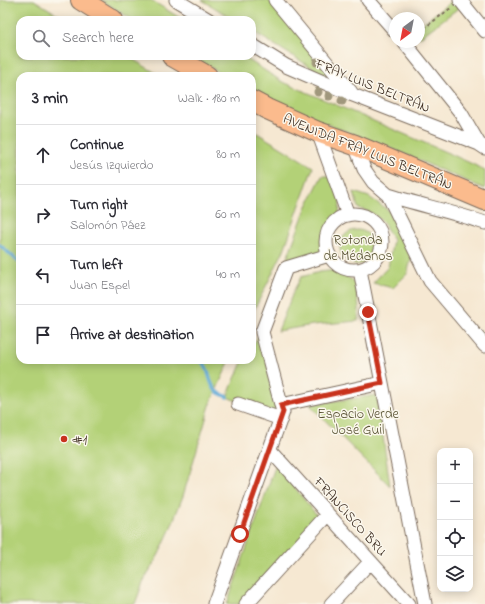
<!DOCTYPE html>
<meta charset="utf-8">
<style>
body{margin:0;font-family:"Indie Flower",sans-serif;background:#f2f2f3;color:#2b2b33}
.controls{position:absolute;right:12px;bottom:12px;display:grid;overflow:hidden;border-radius:8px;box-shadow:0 2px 10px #0003}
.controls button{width:36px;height:36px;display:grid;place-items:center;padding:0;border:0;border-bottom:1px solid #e1e1e2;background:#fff;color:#2b2b33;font:20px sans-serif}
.compass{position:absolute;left:389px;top:12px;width:36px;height:36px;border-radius:50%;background:#fff;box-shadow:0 2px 10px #0003;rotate:212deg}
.stop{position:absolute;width:12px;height:12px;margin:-9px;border:3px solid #c8321e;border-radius:50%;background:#fff}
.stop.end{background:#c8321e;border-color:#fff;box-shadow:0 1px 4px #0008}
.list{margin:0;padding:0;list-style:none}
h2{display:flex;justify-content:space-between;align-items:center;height:52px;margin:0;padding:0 16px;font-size:17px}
h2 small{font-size:13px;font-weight:400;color:#7c7c81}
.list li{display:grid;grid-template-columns:26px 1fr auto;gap:12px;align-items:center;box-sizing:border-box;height:60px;padding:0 16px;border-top:1px solid #e1e1e2}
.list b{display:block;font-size:15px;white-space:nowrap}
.list p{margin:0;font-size:13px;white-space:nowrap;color:#7c7c81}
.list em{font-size:13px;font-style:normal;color:#7c7c81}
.icon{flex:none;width:22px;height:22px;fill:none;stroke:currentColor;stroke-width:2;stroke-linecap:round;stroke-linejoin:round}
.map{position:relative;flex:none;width:485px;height:604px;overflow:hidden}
.search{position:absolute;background:#fff;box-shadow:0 2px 10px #0003;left:16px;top:16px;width:240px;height:44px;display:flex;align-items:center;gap:10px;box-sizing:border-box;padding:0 14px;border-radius:12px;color:#7c7c81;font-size:15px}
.panel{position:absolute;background:#fff;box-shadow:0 2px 10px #0003;left:16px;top:72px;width:240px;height:292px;border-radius:12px}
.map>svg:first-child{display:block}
</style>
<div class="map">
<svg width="485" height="604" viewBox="0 0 485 604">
<rect width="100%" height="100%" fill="#fbf7ec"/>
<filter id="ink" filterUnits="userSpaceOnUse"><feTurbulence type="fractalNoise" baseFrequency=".025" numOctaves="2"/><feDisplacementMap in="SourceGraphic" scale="8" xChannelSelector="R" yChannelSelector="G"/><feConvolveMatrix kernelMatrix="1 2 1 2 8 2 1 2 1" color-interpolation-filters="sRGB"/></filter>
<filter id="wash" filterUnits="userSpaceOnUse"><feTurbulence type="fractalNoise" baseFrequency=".012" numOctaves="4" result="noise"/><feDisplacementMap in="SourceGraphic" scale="16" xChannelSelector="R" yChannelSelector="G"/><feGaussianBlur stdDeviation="0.9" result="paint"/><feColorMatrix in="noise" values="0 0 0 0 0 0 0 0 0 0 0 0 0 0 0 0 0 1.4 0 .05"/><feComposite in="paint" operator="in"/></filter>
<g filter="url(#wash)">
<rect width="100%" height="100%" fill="#f6e8d2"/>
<path fill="#b3d177" stroke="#777e4a" d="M 0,0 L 34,0 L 67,20 L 20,20 L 20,56 L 127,56 L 161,76 L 20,76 L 20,360 L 230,360 L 211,402 L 183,496 L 169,532 L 159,554 L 143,582 L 135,604 L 0,604 Z
M 101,0 L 151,0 L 183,20 L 133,20 Z
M 202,0 L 273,0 L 331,75 L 329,76 L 322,74 L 252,31 L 252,20 L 235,20 Z
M 453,0 L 469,0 L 419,38 L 419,26 Z
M 192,56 L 242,56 L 283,82 L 455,156 L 485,170 L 485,189 L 388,147 L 287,109 L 252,91 L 252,76 L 225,76 Z
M 252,130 L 313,167 L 284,250 L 252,314 Z
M 322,176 L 335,176 L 340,202 L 339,216 L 328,229 L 321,256 L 285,264 L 306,208 Z
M 354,192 L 369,197 L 398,217 L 415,245 L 407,274 L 393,288 L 373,283 L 388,267 L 393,240 L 383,222 L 372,213 L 358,208 Z
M340 247a17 17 0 1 1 34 0a17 17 0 1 1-34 0Z
M 337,270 L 355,282 L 359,308 L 358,321 L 313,325 L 278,331 L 294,290 L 301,277 L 320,272 Z
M 260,334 L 281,419 L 227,397 L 243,360 L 252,360 L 252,346 Z
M 376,395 L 378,401 L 390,486 L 309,404 L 351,399 Z
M 276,464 L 319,518 L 245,604 L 227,604 Z"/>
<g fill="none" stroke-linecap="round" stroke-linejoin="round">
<path stroke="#5fa9d7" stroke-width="3.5" d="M 0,245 L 20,263
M 199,360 C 211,366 207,381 216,391 C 218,393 224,395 227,397"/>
</g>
</g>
<g filter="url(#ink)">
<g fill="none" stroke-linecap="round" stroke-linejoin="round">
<g stroke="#7c6c5d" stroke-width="15">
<path id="street" d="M 176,0 L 209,20
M 275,0 L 351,92
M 368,0 L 395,31
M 460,0 L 485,31
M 404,42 L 461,113 L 479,144
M 252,45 L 286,66 L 353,95 L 479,144 L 485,148
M 318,132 L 348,215
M 355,145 L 364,169 L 373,182 L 388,195 L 430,281 L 485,346
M 388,195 C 420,205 453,212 485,223
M326 242a28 28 0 1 1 56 0a28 28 0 1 1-56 0Z
M 360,270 L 425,604
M 238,404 L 281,419
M 281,405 L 382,383
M 270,450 L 409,604
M 214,604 L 283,412 L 262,332 L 286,268 L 329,255
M 246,604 L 328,514
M 331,604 L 370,562"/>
</g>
<g stroke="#7c6c5d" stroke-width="22">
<path id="primary" d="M 81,0 L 113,20
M 172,56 L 207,76
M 252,101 L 267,109 L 318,132 L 355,145 L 485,200"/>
</g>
<path stroke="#7c6c5d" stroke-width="2" stroke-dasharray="3 3" stroke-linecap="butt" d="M 419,32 L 451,8"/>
<use href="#street" stroke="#fff" stroke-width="13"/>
<use href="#primary" stroke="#fbbb8d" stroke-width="20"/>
</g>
<g fill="#a0977b">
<circle cx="317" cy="62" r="4.5"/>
<circle cx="318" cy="92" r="4.5"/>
<circle cx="329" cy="96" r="4.5"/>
<circle cx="342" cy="101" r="4.5"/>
</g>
</g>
<g fill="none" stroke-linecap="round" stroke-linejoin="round" filter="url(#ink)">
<path stroke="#c8321e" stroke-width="5" d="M 240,534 L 283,412 L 281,405 L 382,383 L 368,312"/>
</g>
<circle fill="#c8321e" stroke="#fbf7ec" stroke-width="1.5" cx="64" cy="439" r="4"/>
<g text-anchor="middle" stroke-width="3" stroke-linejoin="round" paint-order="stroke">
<g font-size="14" fill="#3b2a1e" stroke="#fbf7ec">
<text transform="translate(373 85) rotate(22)" y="5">FRAY LUIS BELTRÁN</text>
<text transform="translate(368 151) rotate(22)" y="5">AVENIDA FRAY LUIS BELTRÁN</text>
<text transform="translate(351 516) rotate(48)" y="5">FRANCISCO BRU</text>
</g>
<g font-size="14" fill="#595434" stroke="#fbf7ec">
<text x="358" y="244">Rotonda<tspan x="358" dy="16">de Médanos</tspan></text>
<text x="358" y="418">Espacio Verde<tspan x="358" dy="16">José Guil</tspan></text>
</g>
<g font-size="14" fill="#3b2a1e" stroke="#fbf7ec" text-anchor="start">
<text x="72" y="444">#1</text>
</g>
</g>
</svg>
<div class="controls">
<button>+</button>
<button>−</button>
<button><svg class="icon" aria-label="locate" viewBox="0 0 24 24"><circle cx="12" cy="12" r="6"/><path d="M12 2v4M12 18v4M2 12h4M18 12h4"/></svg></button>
<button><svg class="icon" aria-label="layers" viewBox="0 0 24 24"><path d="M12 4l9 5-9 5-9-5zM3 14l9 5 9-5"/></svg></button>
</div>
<svg class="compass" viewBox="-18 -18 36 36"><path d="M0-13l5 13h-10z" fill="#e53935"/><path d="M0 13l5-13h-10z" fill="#7c7c81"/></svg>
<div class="stop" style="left:240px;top:534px"></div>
<div class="stop end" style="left:368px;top:312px"></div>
<div class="search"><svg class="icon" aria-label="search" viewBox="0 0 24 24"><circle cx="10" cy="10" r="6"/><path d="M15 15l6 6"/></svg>Search here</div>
<section class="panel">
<h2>3 min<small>Walk · 180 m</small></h2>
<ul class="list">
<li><svg class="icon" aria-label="ahead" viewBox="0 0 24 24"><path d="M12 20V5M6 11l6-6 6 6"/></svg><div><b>Continue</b><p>Jesús Izquierdo</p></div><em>80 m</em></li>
<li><svg class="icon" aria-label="right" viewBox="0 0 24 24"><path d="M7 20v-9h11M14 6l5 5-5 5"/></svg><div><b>Turn right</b><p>Salomón Páez</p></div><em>60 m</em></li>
<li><svg class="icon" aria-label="left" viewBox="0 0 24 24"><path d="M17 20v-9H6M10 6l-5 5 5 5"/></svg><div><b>Turn left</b><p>Juan Espel</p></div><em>40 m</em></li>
<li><svg class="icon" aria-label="arrive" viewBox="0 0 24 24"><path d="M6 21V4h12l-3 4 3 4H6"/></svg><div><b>Arrive at destination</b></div></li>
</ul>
</section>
</div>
